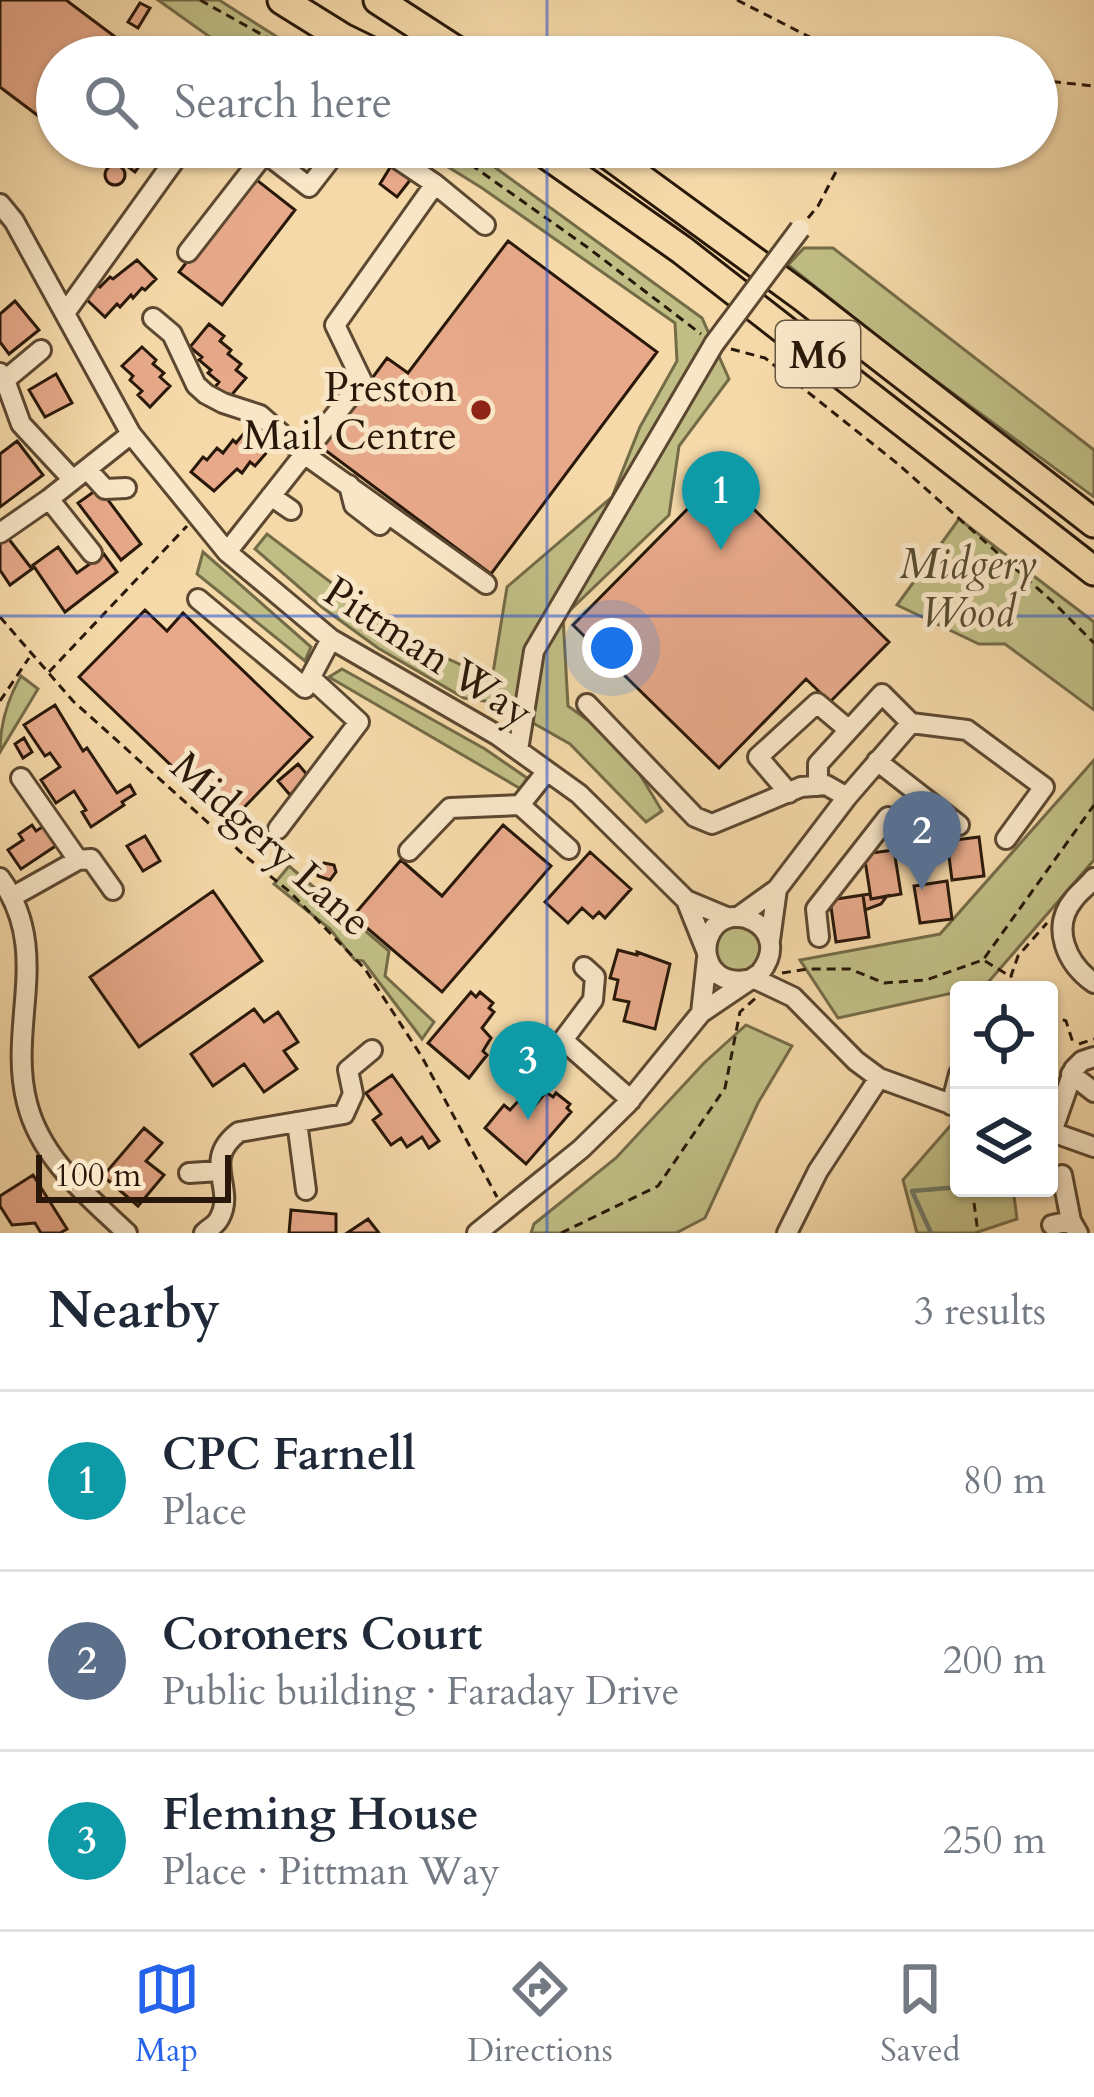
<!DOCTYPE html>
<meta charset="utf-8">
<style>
body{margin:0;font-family:Cardo,serif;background:#f2f2f3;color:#1f2937}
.controls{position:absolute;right:36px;bottom:36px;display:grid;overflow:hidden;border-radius:12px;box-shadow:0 3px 9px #0004}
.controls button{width:108px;height:108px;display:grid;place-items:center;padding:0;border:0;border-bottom:3px solid #e0e1e3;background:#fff;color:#1f2937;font:60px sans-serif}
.scale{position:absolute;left:36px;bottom:30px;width:195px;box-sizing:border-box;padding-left:12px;border:6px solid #291809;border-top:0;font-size:33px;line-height:42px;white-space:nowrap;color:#291809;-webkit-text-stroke:9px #f8e6c7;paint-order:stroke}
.you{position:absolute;left:612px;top:648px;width:42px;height:42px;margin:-30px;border:9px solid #fff;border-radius:50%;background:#1a73e8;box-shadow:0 0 0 18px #1a73e833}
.badge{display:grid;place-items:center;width:78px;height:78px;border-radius:50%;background:#2563eb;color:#fff;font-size:39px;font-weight:700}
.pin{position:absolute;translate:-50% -99px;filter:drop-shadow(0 3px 6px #0008)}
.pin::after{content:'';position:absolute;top:63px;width:42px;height:36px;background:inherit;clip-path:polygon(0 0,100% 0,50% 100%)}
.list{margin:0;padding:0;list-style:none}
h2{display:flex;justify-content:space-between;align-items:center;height:156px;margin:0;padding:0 48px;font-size:51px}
h2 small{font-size:39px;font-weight:400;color:#747a83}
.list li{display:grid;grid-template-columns:78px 1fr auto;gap:36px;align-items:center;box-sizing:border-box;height:180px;padding:0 48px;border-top:3px solid #e0e1e3}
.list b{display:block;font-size:45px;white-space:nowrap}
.list p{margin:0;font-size:39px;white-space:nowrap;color:#747a83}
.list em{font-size:39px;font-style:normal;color:#747a83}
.icon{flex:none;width:66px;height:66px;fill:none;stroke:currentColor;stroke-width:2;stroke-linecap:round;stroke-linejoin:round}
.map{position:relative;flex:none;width:1094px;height:1233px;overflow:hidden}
.search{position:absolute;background:#fff;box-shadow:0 3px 9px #0004;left:36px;right:36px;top:36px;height:132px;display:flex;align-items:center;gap:30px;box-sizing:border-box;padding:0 42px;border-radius:66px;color:#747a83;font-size:45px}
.sheet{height:696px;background:#fff}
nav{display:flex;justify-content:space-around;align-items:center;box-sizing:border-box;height:168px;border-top:3px solid #e0e1e3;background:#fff;font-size:33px;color:#747a83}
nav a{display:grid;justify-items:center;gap:6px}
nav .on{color:#2563eb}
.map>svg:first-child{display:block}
</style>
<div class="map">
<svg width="1094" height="1233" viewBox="0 0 1094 1233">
<rect width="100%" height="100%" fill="#f5d9a9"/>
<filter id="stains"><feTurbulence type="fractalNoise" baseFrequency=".00167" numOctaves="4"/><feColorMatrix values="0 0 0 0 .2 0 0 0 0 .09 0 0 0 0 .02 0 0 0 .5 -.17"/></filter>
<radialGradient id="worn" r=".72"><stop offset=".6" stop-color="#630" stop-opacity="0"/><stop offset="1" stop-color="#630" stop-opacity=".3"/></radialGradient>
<path fill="#c0be85" stroke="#746b47" stroke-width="3" d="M 158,0 L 219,0 L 285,42 L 296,41 L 322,57 L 238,57 Z
M 416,147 L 467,147 L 702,318 L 729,379 L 679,446 L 669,515 L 563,617 L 568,706 L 593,724 L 630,758 L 662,811 L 646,822 L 570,744 L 498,703 L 464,698 L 378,648 L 323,608 L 255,549 L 267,534 L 407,640 L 492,679 L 507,587 L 612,497 L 640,427 L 677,361 L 675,323 L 482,188 Z
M 804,248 L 833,248 L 1094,450 L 1094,497 L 905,358 L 788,265 Z
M 959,519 L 1094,622 L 1094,710 L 1005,644 L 979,644 L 897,605 Z
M 203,552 L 311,647 L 305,661 L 197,574 Z
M 342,669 L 485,749 L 527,778 L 521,789 L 329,677 Z
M 21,676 L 38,689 L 0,752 C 0,723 7,700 21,676 Z
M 1094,760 L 1094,860 L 985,986 L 838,1018 L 800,960 L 940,934 Z
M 289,866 L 389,951 L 385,976 L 434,1022 L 422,1039 L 363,961 L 355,960 L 330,929 L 274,884 Z
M716 949a23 23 0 1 1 46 0a23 23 0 1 1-46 0Z
M 746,1025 L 792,1046 L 758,1103 L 705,1218 L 676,1233 L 531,1233 L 534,1224 L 616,1158 L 704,1063 Z
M 951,1125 L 959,1126 L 959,1188 L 1013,1188 L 1017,1219 L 975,1233 L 917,1233 L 903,1180 Z"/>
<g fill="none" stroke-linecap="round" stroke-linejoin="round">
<path stroke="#6f7967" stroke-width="4.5" d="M 931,1233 L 912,1191 L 959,1187"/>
</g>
<path fill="#e7a98a" stroke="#291809" stroke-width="3" d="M 0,0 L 66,0 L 142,57 L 57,57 L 57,130 L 0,87 Z
M 140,3 L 150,8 L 138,28 L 128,22 Z
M 80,147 L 153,147 L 135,172 L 105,150 L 97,160 Z
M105 175a10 10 0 1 1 20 0a10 10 0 1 1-20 0Z
M 391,166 L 411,179 L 397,197 L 380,184 Z
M 253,177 L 295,210 L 222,305 L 179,272 Z
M 508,241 L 657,352 L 491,574 L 321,447 L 387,358 L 408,373 Z
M 137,260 L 156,279 L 145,290 L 142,288 L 133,298 L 131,295 L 120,307 L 117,304 L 105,317 L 85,298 L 97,285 L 100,287 L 110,277 L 113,279 Z
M 15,301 L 39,330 L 9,354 L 0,342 L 0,314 Z
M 209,324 L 224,336 L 220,341 L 231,350 L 228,354 L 241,364 L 236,370 L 246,378 L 229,398 L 215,387 L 219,382 L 208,373 L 211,370 L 199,360 L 202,357 L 190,347 Z
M 142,347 L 156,360 L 153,364 L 164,373 L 160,377 L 170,386 L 150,407 L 138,395 L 142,391 L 130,380 L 133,376 L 122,366 Z
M 56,374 L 72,403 L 45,417 L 29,390 Z
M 245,432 L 268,451 L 255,466 L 250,462 L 242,473 L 237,469 L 214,491 L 191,472 L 203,457 L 207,460 L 217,448 L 223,453 L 233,440 L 236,443 Z
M 17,441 L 43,475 L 0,507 L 0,454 Z
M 720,476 L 889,642 L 830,702 L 806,679 L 719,768 L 573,625 Z
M 99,488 L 141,544 L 121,560 L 78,503 Z
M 8,538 L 32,569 L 10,585 L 0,570 L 0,544 Z
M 58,547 L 77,573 L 104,554 L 117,572 L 65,612 L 33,565 Z
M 145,610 L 167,631 L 183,613 L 312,737 L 230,822 L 79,677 Z
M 55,705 L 83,751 L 87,748 L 117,793 L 130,785 L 135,794 L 122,802 L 124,805 L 91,827 L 82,812 L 86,810 L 74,791 L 56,803 L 41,780 L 60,767 L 50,753 L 45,756 L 24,725 Z
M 24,738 L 32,752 L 23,758 L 15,744 Z
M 298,764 L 309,777 L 290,795 L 278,781 Z
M 32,825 L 36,831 L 44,826 L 57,845 L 21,869 L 8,850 L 23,840 L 19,834 Z
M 503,825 L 551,866 L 442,992 L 353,916 L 401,860 L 442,896 Z
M 145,836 L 160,861 L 143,871 L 127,846 Z
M 979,837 L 984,876 L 952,880 L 947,841 Z
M 894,850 L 901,894 L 871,899 L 864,854 Z
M 590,852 L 631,889 L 605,918 L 599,912 L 593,918 L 582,908 L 568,923 L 545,902 Z
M 324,863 L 334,865 L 336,872 L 330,880 L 318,876 L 318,869 Z
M 947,881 L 952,919 L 920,923 L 914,886 Z
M 213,891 L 262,961 L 139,1047 L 90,977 Z
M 870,894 L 871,899 L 887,896 L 881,904 L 865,910 L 863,895 Z
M 863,895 L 869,937 L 836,942 L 830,900 Z
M 618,950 L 637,955 L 637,952 L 670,964 L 655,1029 L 624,1021 L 629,1002 L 614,999 L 618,980 L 610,978 Z
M 471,992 L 476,997 L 480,992 L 493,1003 L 489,1008 L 494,1012 L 482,1028 L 491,1038 L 483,1051 L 487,1055 L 469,1078 L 428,1043 Z
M 254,1009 L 264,1022 L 278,1012 L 298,1042 L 284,1051 L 297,1069 L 264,1092 L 244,1064 L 213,1086 L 191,1054 Z
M 392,1075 L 439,1141 L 429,1148 L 422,1137 L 407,1147 L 401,1138 L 391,1145 L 373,1120 L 381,1114 L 366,1093 Z
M 546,1092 L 553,1097 L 556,1093 L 570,1104 L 567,1108 L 571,1112 L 526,1164 L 485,1128 L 504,1105 L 510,1110 L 521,1098 L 533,1108 Z
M 144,1128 L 162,1143 L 146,1161 L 164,1175 L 138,1206 L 103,1176 Z
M 33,1175 L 67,1229 L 60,1233 L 41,1233 L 35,1223 L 12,1225 L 0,1206 L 0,1196 Z
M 291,1210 L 336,1214 L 336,1233 L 289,1233 Z
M 368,1219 L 379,1233 L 347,1233 Z"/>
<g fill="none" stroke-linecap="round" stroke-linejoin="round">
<g stroke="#5c4831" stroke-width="24">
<path id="minor" d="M 435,184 L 485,225
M 0,204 L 14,221 L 131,434 L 227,552 L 331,639 L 497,735 L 579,794 L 686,900 L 729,918
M 188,252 L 265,153 L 309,187 L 340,147
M 65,313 L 184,147
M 153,318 L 172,334 L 196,385 L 206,394 L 223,403 L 260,415 L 304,454 L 486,584
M 0,373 L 5,380 L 21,424 L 73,480
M 5,380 L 41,350
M 87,469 L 105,489 L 126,488
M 349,485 L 354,505 L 380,525 L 388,514
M 271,496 L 291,510
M 49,499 L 92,553
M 0,533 L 49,499 L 131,434
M 227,552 L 362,381 L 335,325 L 435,184 L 380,147
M 198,599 L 305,688 L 331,639
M 587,704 L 695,817 L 712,824 L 801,787 L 826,785 L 847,797
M 849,730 L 882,694 L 911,723 L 967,730 L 1044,787 L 1006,839
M 518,750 L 534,651 L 714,344
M 877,761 L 959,825
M 547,771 L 520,805 L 569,849
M 21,778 L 78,860
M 789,793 L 758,757 L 817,703 L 849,730 L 818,764 L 818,786
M 278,829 L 359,722 L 312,679
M 409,851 L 450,808 L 520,805
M 0,878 C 53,951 7,1025 27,1103 C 41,1159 87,1195 127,1233
M 1094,878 C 1088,886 1080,891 1074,899 C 1050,928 1067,964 1094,983
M 12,897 L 78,860 L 91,859 L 113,890
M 686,900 L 706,950
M 738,917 L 777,889 L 847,797 L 911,723
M 819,937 L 816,909 L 888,817 L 905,827 L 925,799
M 770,940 L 777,889
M 584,967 L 595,977 L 593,1000 L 563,1040 L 631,1100
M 753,978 L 793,997 L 856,1061 L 879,1078 L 959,1107
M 701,1013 L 707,958
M 539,1061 L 563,1040
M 1071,1074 L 1094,1092
M 951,1105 L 959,1074
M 297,1122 L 306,1190
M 1049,1131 L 1094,1147
M 1052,1132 L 1074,1069 L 1082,1061 L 1094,1057
M 189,1173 L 220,1171
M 1062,1175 L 1071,1221
M 1052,1225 L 1071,1221 L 1078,1233
M 204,1233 C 209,1228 216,1225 219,1219 C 237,1188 200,1161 239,1132 L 344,1114 L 353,1094 L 348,1070 L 372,1050
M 477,1233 L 581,1149 L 627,1104 L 701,1013 L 760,973 C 797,926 722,893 708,939 C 705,949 707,960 712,968 C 721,980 733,982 747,980
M 787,1233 L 818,1171 L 879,1078"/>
</g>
<g stroke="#291809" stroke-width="33">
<path id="highway" d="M 282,0 L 343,38 L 382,57
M 378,0 L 466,57
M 536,147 L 682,250 L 1094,571
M 598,147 L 803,297 L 1094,523"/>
</g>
<path stroke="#291809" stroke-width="3" stroke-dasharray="9 6" stroke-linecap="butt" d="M 200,0 L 302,57
M 737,0 L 849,57
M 1037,80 L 1094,86
M 446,147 L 587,247 L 701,334
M 808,218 L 818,206 L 849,147
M 731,349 L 765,358 L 898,464 L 1055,604 L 1094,643
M 0,617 L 73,701 L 244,855 L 290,892 L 365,969 L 422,1057 L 497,1197
M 49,672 L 187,526
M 0,701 L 29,658
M 985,961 L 1008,975
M 782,973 L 808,969 L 850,969 L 884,983 L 926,980 L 983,960 L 1094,805
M 1020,990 L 1011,976 L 1018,956 L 1047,923
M 1049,1014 L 1066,1021 L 1074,1046
M 1079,1044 L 1094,1039
M 972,1188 L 978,1233
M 561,1233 L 658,1186 L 725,1088 L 740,1012 L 758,996"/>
<use href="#minor" stroke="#f8e6c7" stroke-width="18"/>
<use href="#highway" stroke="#f5d9a9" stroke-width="27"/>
<g stroke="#5c4831" stroke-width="24" stroke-linecap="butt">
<path id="minor-bridge" d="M 714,344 L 800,229"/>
</g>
<use href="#minor-bridge" stroke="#f8e6c7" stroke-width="18"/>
</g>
<path fill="none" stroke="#1d4ed8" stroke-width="3" stroke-opacity="0.55" d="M 547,0 L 547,57M 547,147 L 547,1233M 0,616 L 1094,616"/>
<circle fill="#8f2418" stroke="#f8e6c7" stroke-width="4.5" cx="481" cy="410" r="12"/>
<g text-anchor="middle" stroke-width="10" stroke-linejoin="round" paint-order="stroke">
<rect fill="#f8e6c7" stroke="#675642" stroke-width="3" x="776" y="321" width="84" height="66" rx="9"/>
<g font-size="39" font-weight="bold" fill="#291809">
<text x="818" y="368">M6</text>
</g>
<g font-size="42" fill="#291809" stroke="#f8e6c7" text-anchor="end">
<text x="457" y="401">Preston<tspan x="457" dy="48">Mail Centre</tspan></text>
</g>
<g font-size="42" font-style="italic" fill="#564a2e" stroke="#f8e6c7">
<text x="968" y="578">Midgery<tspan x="968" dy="48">Wood</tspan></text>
</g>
<g font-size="42" fill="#291809" stroke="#f8e6c7">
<text transform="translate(429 651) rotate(33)" y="15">Pittman Way</text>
<text transform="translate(272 843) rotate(42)" y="15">Midgery Lane</text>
</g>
</g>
<rect width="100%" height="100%" filter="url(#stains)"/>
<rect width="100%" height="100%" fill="url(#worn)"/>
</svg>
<div class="controls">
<button><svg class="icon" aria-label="locate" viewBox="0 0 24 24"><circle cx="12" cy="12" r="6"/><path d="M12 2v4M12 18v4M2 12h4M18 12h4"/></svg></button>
<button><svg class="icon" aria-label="layers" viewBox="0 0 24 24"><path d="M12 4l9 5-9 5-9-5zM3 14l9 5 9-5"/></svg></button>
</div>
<div class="scale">100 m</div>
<div class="you"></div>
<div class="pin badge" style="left:721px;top:550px;background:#0f9aa8">1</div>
<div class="pin badge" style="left:922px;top:890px;background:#5c6f8a">2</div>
<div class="pin badge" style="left:528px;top:1120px;background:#0f9aa8">3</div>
<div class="search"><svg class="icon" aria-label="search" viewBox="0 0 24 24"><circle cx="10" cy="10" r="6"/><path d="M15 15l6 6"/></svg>Search here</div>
</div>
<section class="sheet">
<h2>Nearby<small>3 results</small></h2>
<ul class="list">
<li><span class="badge" style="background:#0f9aa8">1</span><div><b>CPC Farnell</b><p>Place</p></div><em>80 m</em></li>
<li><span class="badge" style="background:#5c6f8a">2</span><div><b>Coroners Court</b><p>Public building · Faraday Drive</p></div><em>200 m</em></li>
<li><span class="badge" style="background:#0f9aa8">3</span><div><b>Fleming House</b><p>Place · Pittman Way</p></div><em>250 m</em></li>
</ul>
</section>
<nav>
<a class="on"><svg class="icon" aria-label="map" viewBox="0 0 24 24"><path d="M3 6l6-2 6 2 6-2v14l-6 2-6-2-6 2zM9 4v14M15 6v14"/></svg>Map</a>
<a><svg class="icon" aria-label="directions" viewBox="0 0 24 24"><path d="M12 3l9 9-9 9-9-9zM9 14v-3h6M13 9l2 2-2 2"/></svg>Directions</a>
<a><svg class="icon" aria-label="saved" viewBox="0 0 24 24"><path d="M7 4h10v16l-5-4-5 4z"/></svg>Saved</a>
</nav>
